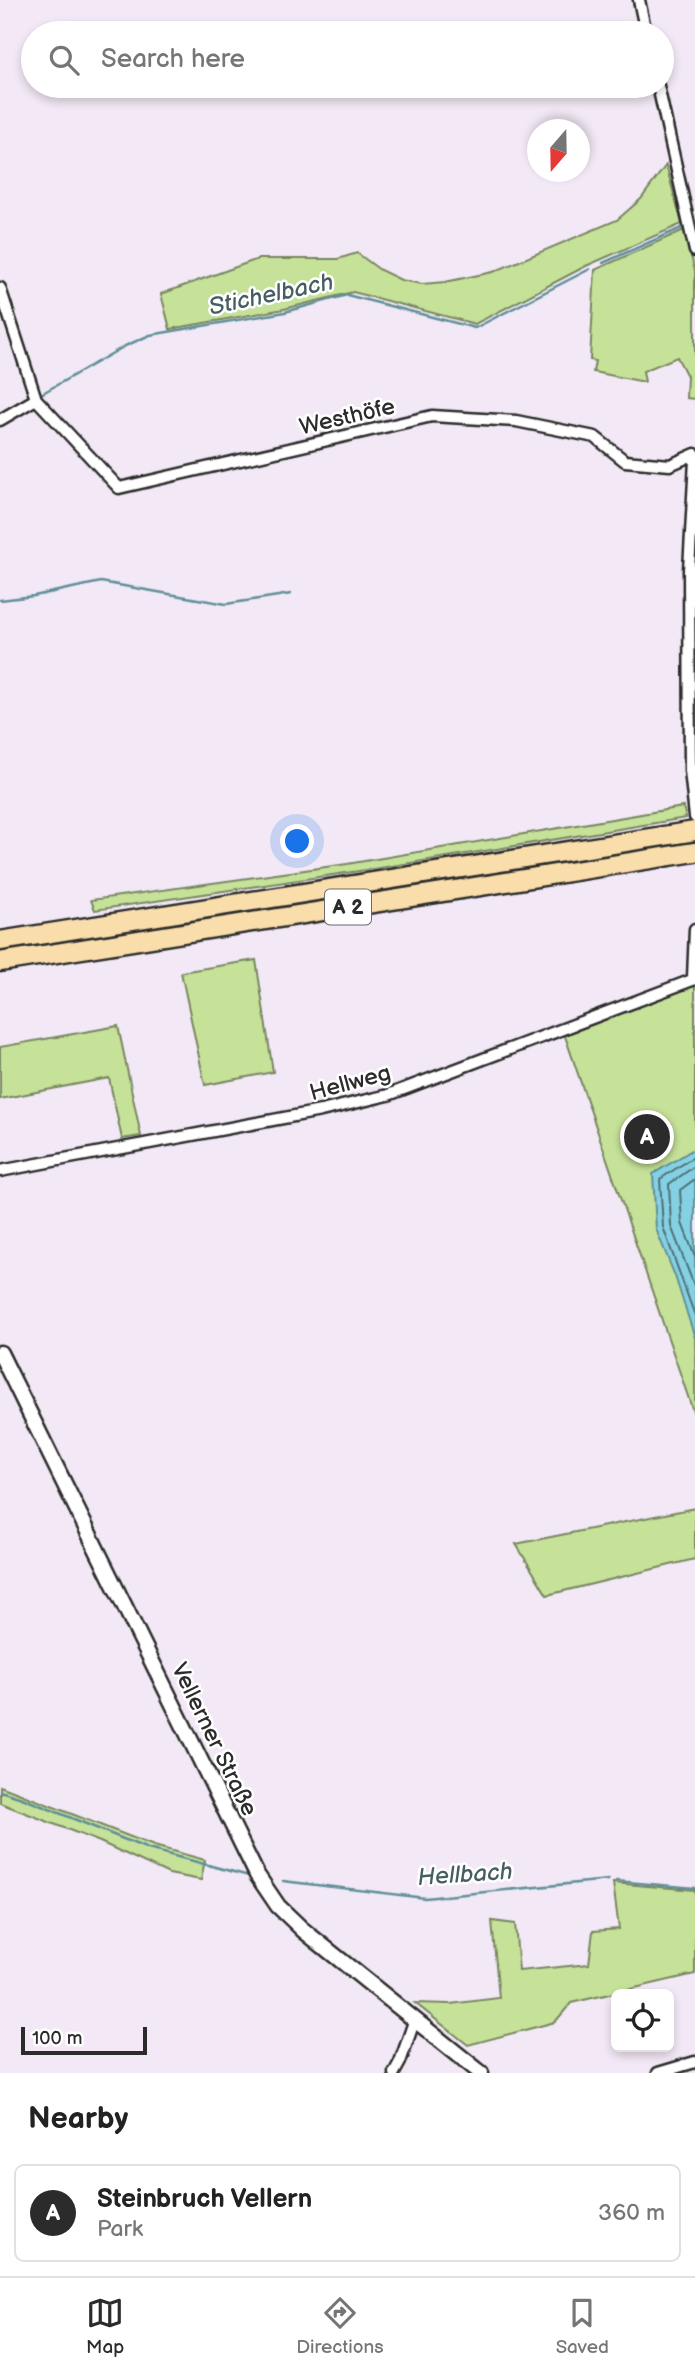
<!DOCTYPE html>
<meta charset="utf-8">
<style>
body{margin:0;font-family:"Balsamiq Sans",sans-serif;background:#f6f6f6;color:#222}
.controls{position:absolute;right:21px;bottom:21px;display:grid;overflow:hidden;border-radius:10px;box-shadow:0 4px 10px #0003}
.controls button{width:63px;height:63px;display:grid;place-items:center;padding:0;border:0;border-bottom:2px solid #e0e0e0;background:#fff;color:#222;font:35px sans-serif}
.compass{position:absolute;left:527px;top:119px;width:63px;height:63px;border-radius:50%;background:#fff;box-shadow:0 4px 10px #0003;rotate:200deg}
.scale{position:absolute;left:21px;bottom:18px;width:126px;box-sizing:border-box;padding-left:7px;border:4px solid #2b2b2b;border-top:0;font-size:19px;line-height:24px;white-space:nowrap;color:#2b2b2b;-webkit-text-stroke:5px #fff;paint-order:stroke}
.you{position:absolute;left:298px;top:842px;width:24px;height:24px;margin:-18px;border:5px solid #fff;border-radius:50%;background:#1a73e8;box-shadow:0 0 0 10px #1a73e833}
.badge{display:grid;place-items:center;width:46px;height:46px;border-radius:50%;background:#2b2b2b;color:#fff;font-size:23px;font-weight:700}
.pin{position:absolute;translate:-50% -50%;border:4px solid #fff;box-shadow:0 2px 7px #0006}
.list{margin:0;padding:0;list-style:none}
h2{display:flex;justify-content:space-between;align-items:center;height:91px;margin:0;padding:0 28px;font-size:30px}
h2 small{font-size:23px;font-weight:400;color:#767676}
.list li{display:grid;grid-template-columns:46px 1fr auto;gap:21px;align-items:center;box-sizing:border-box;height:98px;margin:0 14px 14px;padding:0 14px;border:2px solid #e0e0e0;border-radius:10px}
.list b{display:block;font-size:26px;white-space:nowrap}
.list p{margin:0;font-size:23px;white-space:nowrap;color:#767676}
.list em{font-size:23px;font-style:normal;color:#767676}
.icon{flex:none;width:38px;height:38px;fill:none;stroke:currentColor;stroke-width:2;stroke-linecap:round;stroke-linejoin:round}
.map{position:relative;flex:none;width:695px;height:2073px;overflow:hidden}
.search{position:absolute;background:#fff;box-shadow:0 4px 10px #0003;left:21px;right:21px;top:21px;height:77px;display:flex;align-items:center;gap:18px;box-sizing:border-box;padding:0 24px;border-radius:38px;color:#767676;font-size:26px}
.sheet{height:203px;background:#fff}
nav{display:flex;justify-content:space-around;align-items:center;box-sizing:border-box;height:98px;border-top:2px solid #e0e0e0;background:#fff;font-size:19px;color:#767676}
nav a{display:grid;justify-items:center;gap:4px}
nav .on{color:#2b2b2b}
.map>svg:first-child{display:block}
</style>
<div class="map">
<svg width="695" height="2073" viewBox="0 0 695 2073">
<rect width="100%" height="100%" fill="#f3e9f6"/>
<filter id="ink" filterUnits="userSpaceOnUse"><feTurbulence type="fractalNoise" baseFrequency=".0143" numOctaves="2"/><feDisplacementMap in="SourceGraphic" scale="14" xChannelSelector="R" yChannelSelector="G"/><feConvolveMatrix kernelMatrix="1 2 1 2 8 2 1 2 1" color-interpolation-filters="sRGB"/></filter>
<g filter="url(#ink)">
<path fill="#c6e299" stroke="#788662" stroke-width="2" d="M 666,165 L 682,224 L 586,266 L 475,324 L 353,292 L 284,309 L 170,329 L 161,294 L 258,259 L 338,259 L 357,253 L 380,270 L 401,280 L 422,284 L 445,282 L 493,272 L 617,220 L 641,199 Z
M 684,230 L 695,271 L 695,399 L 686,398 L 687,376 L 677,357 L 643,371 L 645,382 L 593,372 L 595,361 L 590,360 L 595,270 Z
M 683,807 L 686,818 L 386,867 L 95,910 L 91,900 L 347,864 Z
M 256,960 L 273,1072 L 205,1085 L 181,972 Z
M 695,979 L 695,1417 L 564,1033 Z
M 118,1026 L 141,1136 L 122,1139 L 109,1078 L 0,1099 L 0,1047 Z
M 695,1508 L 695,1559 L 547,1595 L 516,1544 Z
M 0,1786 L 154,1846 L 205,1860 L 201,1880 L 169,1874 L 100,1842 L 0,1803 Z
M 613,1883 L 695,1890 L 695,1974 L 571,2003 L 555,2022 L 468,2045 L 415,2003 L 450,2004 L 499,1998 L 492,1921 L 515,1924 L 519,1971 L 589,1964 L 593,1931 L 619,1929 Z"/>
<path fill="#84d1e3" stroke="#608f99" stroke-width="2" d="M 695,1148 L 695,1338 L 675,1276 L 656,1229 L 653,1174 Z"/>
<g fill="none" stroke-linecap="round" stroke-linejoin="round">
<path stroke="#4f6d75" stroke-width="2" d="M 695,1156 L 660,1179 L 663,1227 L 695,1316
M 695,1166 L 669,1184 L 671,1226 L 695,1288
M 695,1179 L 680,1190 L 682,1223 L 695,1257"/>
<path stroke="#608f99" stroke-width="2.5" d="M 603,263 L 686,226
M 41,394 L 125,346 L 150,335 L 285,312 L 347,295 L 475,328 L 590,269
M 0,600 L 34,596 L 101,582 L 226,604 L 291,594
M 0,1791 L 22,1798 L 148,1849 L 249,1876
M 283,1881 L 425,1898 L 608,1880
M 616,1881 L 695,1888"/>
<g stroke="#2b2b2b" stroke-width="15">
<path id="street" d="M 639,0 L 646,33
M 658,86 L 695,251
M 0,288 L 36,399 L 119,488 L 432,416 L 516,421 L 595,437 L 625,461 L 670,465 L 695,454
M 0,420 L 36,399
M 695,460 L 689,570 L 690,770 L 695,817
M 693,978 L 695,929
M 0,1171 L 321,1111 L 388,1095 L 695,979
M 394,2073 L 400,2062 L 415,2019
M 658,2073 L 695,2062"/>
</g>
<g stroke="#2b2b2b" stroke-width="19">
<path id="secondary" d="M 0,1353 L 257,1875 L 278,1906 L 303,1930 L 481,2073"/>
</g>
<g stroke="#2b2b2b" stroke-width="23">
<path id="highway" d="M 0,941 L 695,831
M 0,962 L 695,852"/>
</g>
<use href="#street" stroke="#fff" stroke-width="10"/>
<use href="#secondary" stroke="#fff" stroke-width="14"/>
<use href="#highway" stroke="#f9deab" stroke-width="18"/>
</g>
</g>
<g text-anchor="middle" stroke-width="5" stroke-linejoin="round" paint-order="stroke">
<rect fill="#fff" stroke="#6b6b6b" stroke-width="2" x="325" y="889.5" width="46" height="35" rx="5"/>
<g font-size="21" font-weight="bold" fill="#2b2b2b">
<text x="348" y="914">A 2</text>
</g>
<g font-size="23" fill="#2b2b2b" stroke="#fff">
<text transform="translate(347 416) rotate(-13)" y="8">Westhöfe</text>
<text transform="translate(350 1082) rotate(-15)" y="8">Hellweg</text>
<text transform="translate(215 1739) rotate(64)" y="8">Vellerner Straße</text>
</g>
<g font-size="24" font-style="italic" fill="#465d62" stroke="#fff">
<text transform="translate(271 294) rotate(-12)" y="8">Stichelbach</text>
<text transform="translate(465 1874) rotate(-4)" y="8">Hellbach</text>
</g>
</g>
</svg>
<div class="controls">
<button><svg class="icon" aria-label="locate" viewBox="0 0 24 24"><circle cx="12" cy="12" r="6"/><path d="M12 2v4M12 18v4M2 12h4M18 12h4"/></svg></button>
</div>
<svg class="compass" viewBox="-18 -18 36 36"><path d="M0-13l5 13h-10z" fill="#e53935"/><path d="M0 13l5-13h-10z" fill="#767676"/></svg>
<div class="scale">100 m</div>
<div class="you"></div>
<div class="pin badge" style="left:647px;top:1137px">A</div>
<div class="search"><svg class="icon" aria-label="search" viewBox="0 0 24 24"><circle cx="10" cy="10" r="6"/><path d="M15 15l6 6"/></svg>Search here</div>
</div>
<section class="sheet">
<h2>Nearby<small></small></h2>
<ul class="list">
<li><span class="badge">A</span><div><b>Steinbruch Vellern</b><p>Park</p></div><em>360 m</em></li>
</ul>
</section>
<nav>
<a class="on"><svg class="icon" aria-label="map" viewBox="0 0 24 24"><path d="M3 6l6-2 6 2 6-2v14l-6 2-6-2-6 2zM9 4v14M15 6v14"/></svg>Map</a>
<a><svg class="icon" aria-label="directions" viewBox="0 0 24 24"><path d="M12 3l9 9-9 9-9-9zM9 14v-3h6M13 9l2 2-2 2"/></svg>Directions</a>
<a><svg class="icon" aria-label="saved" viewBox="0 0 24 24"><path d="M7 4h10v16l-5-4-5 4z"/></svg>Saved</a>
</nav>
